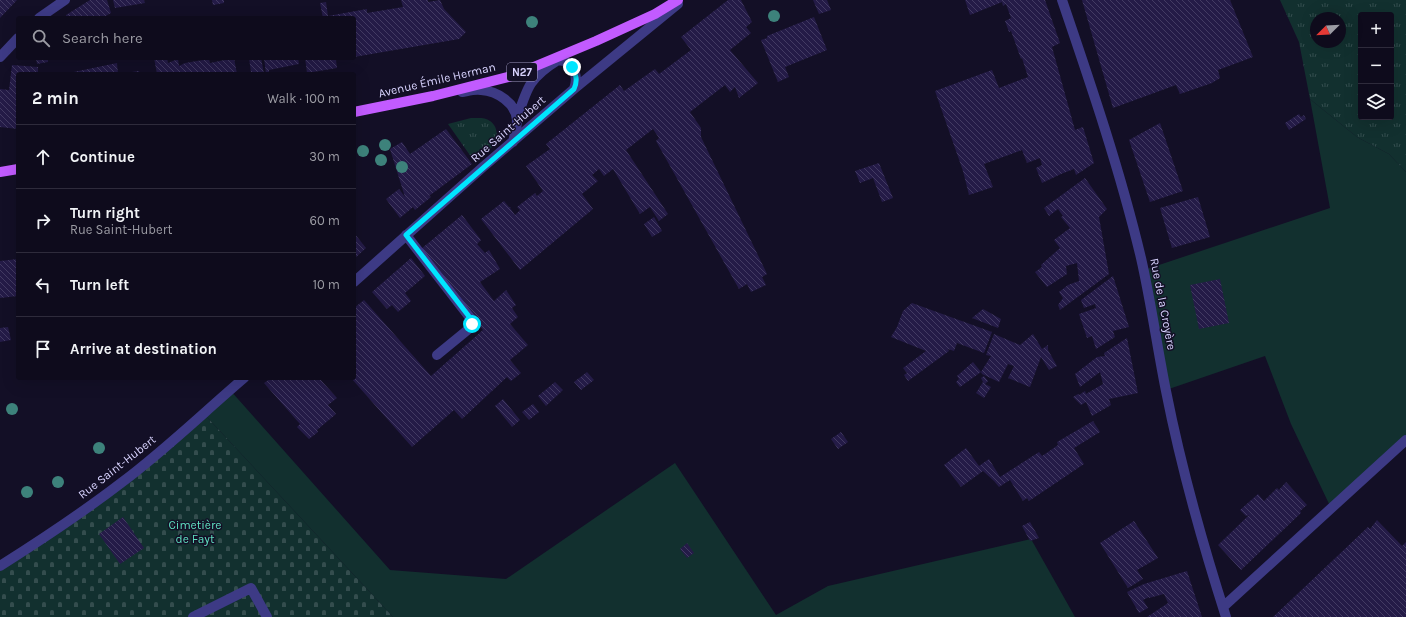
<!DOCTYPE html>
<meta charset="utf-8">
<style>
body{margin:0;font-family:Karla,sans-serif;background:#171425;color:#f1f3f6}
.controls{position:absolute;right:12px;top:12px;display:grid;overflow:hidden;border-radius:4px;box-shadow:0 4px 16px #0002}
.controls button{width:36px;height:36px;display:grid;place-items:center;padding:0;border:0;border-bottom:1px solid #2e2b3b;background:#0e0b1c;color:#f1f3f6;font:20px sans-serif}
.compass{position:absolute;left:1310px;top:12px;width:36px;height:36px;border-radius:50%;background:#0e0b1c;box-shadow:0 4px 16px #0002;rotate:246deg}
.stop{position:absolute;width:12px;height:12px;margin:-9px;border:3px solid #00e5ff;border-radius:50%;background:#fff}
.stop.end{background:#00e5ff;border-color:#fff;box-shadow:0 1px 4px #0008}
.list{margin:0;padding:0;list-style:none}
h2{display:flex;justify-content:space-between;align-items:center;height:52px;margin:0;padding:0 16px;font-size:17px}
h2 small{font-size:13px;font-weight:400;color:#9b9ba3}
.list li{display:grid;grid-template-columns:26px 1fr auto;gap:12px;align-items:center;box-sizing:border-box;height:64px;padding:0 16px;border-top:1px solid #2e2b3b}
.list b{display:block;font-size:15px;white-space:nowrap}
.list p{margin:0;font-size:13px;white-space:nowrap;color:#9b9ba3}
.list em{font-size:13px;font-style:normal;color:#9b9ba3}
.icon{flex:none;width:22px;height:22px;fill:none;stroke:currentColor;stroke-width:2;stroke-linecap:round;stroke-linejoin:round}
.map{position:relative;flex:none;width:1406px;height:617px;overflow:hidden}
.search{position:absolute;background:#0e0b1c;box-shadow:0 4px 16px #0002;left:16px;top:16px;width:340px;height:44px;display:flex;align-items:center;gap:10px;box-sizing:border-box;padding:0 14px;border-radius:4px;color:#9b9ba3;font-size:15px}
.panel{position:absolute;background:#0e0b1c;box-shadow:0 4px 16px #0002;left:16px;top:72px;width:340px;height:308px;border-radius:4px}
.map>svg:first-child{display:block}
</style>
<div class="map">
<svg width="1406" height="617" viewBox="0 0 1406 617">
<defs>
<pattern id="cemetery-stones" width="16" height="16" patternUnits="userSpaceOnUse"><rect width="16" height="16" fill="#12302f"/><path d="M2 7V4a2 2 0 0 1 4 0v3zM10 15v-3a2 2 0 0 1 4 0v3z" fill="#344d4e"/></pattern>
<pattern id="park-tufts" width="24" height="20" patternUnits="userSpaceOnUse"><rect width="24" height="20" fill="#12302f"/><path d="M3 7l-1-3M5 7V3M7 7l1-3M15 17l-1-3M17 17v-4M19 17l1-3" fill="none" stroke="#344d4e"/></pattern>
<pattern id="building-back-hatch" width="6" height="6" patternUnits="userSpaceOnUse"><rect width="6" height="6" fill="#241b47"/><path d="M-1 5l2 2M0 0l6 6M5-1l2 2" fill="none" stroke="#433b63"/></pattern>
</defs>
<rect width="100%" height="100%" fill="#130f26"/>
<path fill="#12302f" d="M 1310,99 L 1357,137 L 1389,154 L 1406,172 L 1406,440 L 1331,508 L 1291,424 L 1265,356 L 1166,390 L 1144,270 L 1330,208 Z
M 230,390 L 390,570 L 506,579 L 675,463 L 776,615 L 828,586 L 1031,539 L 1075,617 L 393,617 L 204,414 Z"/>
<path fill="url(#cemetery-stones)" d="M 204,414 L 393,617 L 0,617 L 0,566 L 33,546 Z"/>
<path fill="url(#park-tufts)" fill-rule="evenodd" d="M 1280,0 L 1406,0 L 1406,172 L 1389,154 L 1357,137 L 1310,99 L 1299,42 ZM 1361,15 L 1391,15 L 1391,117 L 1361,117 ZM 1316,18 L 1340,18 L 1340,42 L 1316,42 Z
M 471,118 C 478,118 485,117 490,121 C 499,127 498,140 492,147 C 488,153 480,157 474,161 L 448,124 Z"/>
<path fill="url(#building-back-hatch)" d="M 0,0 L 17,0 L 0,18 Z
M 90,0 L 107,0 L 111,13 L 102,18 L 66,18 L 66,15 Z
M 113,0 L 144,0 L 145,3 L 115,8 Z
M 212,0 L 224,0 L 224,3 L 213,5 Z
M 401,0 L 428,0 L 428,2 L 440,0 L 444,9 L 466,32 L 459,39 L 354,57 L 354,18 L 323,18 L 320,3 L 326,2 L 328,16 L 367,9 L 367,13 L 403,7 Z
M 728,0 L 741,0 L 752,22 L 746,27 L 751,33 L 730,50 L 758,83 L 739,98 L 735,87 L 730,92 L 725,85 L 690,112 L 701,128 L 701,137 L 767,274 L 762,277 L 766,285 L 751,292 L 747,284 L 739,289 L 656,141 L 659,138 L 653,129 L 626,150 L 668,214 L 659,221 L 650,207 L 640,214 L 613,169 L 604,176 L 599,169 L 592,175 L 598,181 L 582,194 L 593,209 L 520,270 L 481,219 L 504,201 L 509,207 L 511,207 L 510,208 L 515,215 L 520,210 L 517,207 L 535,193 L 537,196 L 543,191 L 526,166 L 550,149 L 546,144 L 620,85 L 624,91 L 655,69 L 659,74 L 691,50 L 681,37 Z
M 813,0 L 827,0 L 831,10 L 819,14 Z
M 965,0 L 1045,0 L 1060,43 L 1052,47 L 1075,130 L 1083,127 L 1094,163 L 1076,175 L 1074,169 L 1061,174 L 1042,183 L 1036,168 L 1042,165 L 1040,158 L 1027,163 L 1022,150 L 984,164 L 993,187 L 969,195 L 963,171 L 935,91 L 992,70 L 999,88 L 1028,77 L 1022,58 L 1021,59 L 1011,31 L 1009,32 L 1005,21 L 1011,18 L 1006,4 L 1003,6 L 1002,2 L 970,15 Z
M 1082,0 L 1230,0 L 1253,57 L 1218,70 L 1220,78 L 1212,83 L 1180,94 L 1176,85 L 1113,108 Z
M 814,17 L 827,50 L 785,67 L 789,77 L 778,82 L 761,40 L 767,38 L 767,36 Z
M 36,58 L 48,58 L 48,62 L 37,64 Z
M 154,58 L 167,58 L 168,63 L 178,59 L 179,66 L 185,63 L 209,59 L 210,63 L 234,58 L 237,74 L 157,74 Z
M 249,58 L 261,58 L 264,74 L 245,74 L 251,72 Z
M 264,58 L 298,58 L 299,64 L 269,70 L 269,73 L 266,74 Z
M 305,58 L 343,58 L 343,59 L 336,60 L 337,68 L 307,73 Z
M 117,63 L 118,74 L 69,74 L 69,73 Z
M 12,65 L 38,67 L 38,74 L 18,74 L 18,129 L 0,127 L 0,89 L 9,90 Z
M 139,71 L 140,74 L 126,74 L 125,73 Z
M 1299,114 L 1301,117 L 1304,115 L 1306,119 L 1289,130 L 1285,123 Z
M 1160,123 L 1183,191 L 1150,202 L 1129,140 Z
M 446,129 L 472,164 L 429,196 L 431,197 L 415,210 L 413,207 L 400,218 L 386,199 L 399,189 L 405,197 L 390,149 L 402,142 L 410,154 Z
M 879,163 L 893,198 L 882,202 L 873,178 L 860,183 L 855,171 Z
M 1085,178 L 1107,209 L 1099,217 L 1109,274 L 1060,310 L 1058,305 L 1063,298 L 1059,292 L 1068,285 L 1079,281 L 1077,263 L 1066,266 L 1067,274 L 1047,287 L 1035,272 L 1042,267 L 1041,265 L 1060,248 L 1054,240 L 1070,228 L 1061,217 L 1063,216 L 1058,209 L 1049,216 L 1044,208 Z
M 1198,197 L 1210,237 L 1172,248 L 1160,208 Z
M 462,215 L 481,240 L 477,244 L 485,253 L 489,250 L 500,269 L 480,282 L 494,301 L 506,290 L 516,305 L 512,308 L 518,317 L 510,324 L 528,345 L 510,360 L 521,373 L 511,381 L 507,377 L 462,419 L 454,410 L 412,447 L 351,378 L 354,378 L 354,308 L 364,300 L 431,376 L 483,330 L 421,249 Z
M 654,217 L 662,231 L 652,237 L 644,224 Z
M 354,233 L 366,248 L 354,259 Z
M 411,258 L 425,276 L 405,293 L 411,301 L 398,312 L 392,305 L 387,309 L 372,292 Z
M 18,259 L 18,296 L 0,298 L 0,261 Z
M 1113,276 L 1129,327 L 1113,331 L 1115,337 L 1096,349 L 1092,336 L 1087,338 L 1079,314 L 1096,308 L 1095,304 L 1084,308 L 1081,300 Z
M 1220,279 L 1229,323 L 1199,329 L 1190,285 Z
M 912,303 L 992,332 L 984,353 L 957,343 L 954,351 L 948,349 L 949,351 L 908,381 L 904,375 L 907,373 L 903,368 L 926,351 L 891,337 L 897,327 L 903,311 Z
M 983,309 L 1001,319 L 998,328 L 972,318 Z
M 8,327 L 11,340 L 0,342 L 0,328 Z
M 994,334 L 1020,345 L 1033,334 L 1042,349 L 1048,345 L 1048,350 L 1057,366 L 1049,370 L 1041,357 L 1030,387 L 1008,378 L 1014,366 L 1008,364 L 999,382 L 982,374 L 981,372 L 960,387 L 956,382 L 959,379 L 957,376 L 973,362 L 981,372 L 991,356 L 986,355 Z
M 1127,338 L 1138,393 L 1109,399 L 1111,405 L 1092,416 L 1086,402 L 1081,405 L 1073,397 L 1078,394 L 1079,395 L 1085,391 L 1086,394 L 1103,384 L 1100,372 L 1080,387 L 1075,374 L 1097,357 L 1105,356 L 1104,353 Z
M 587,372 L 594,380 L 581,390 L 574,382 Z
M 984,376 L 988,381 L 985,384 L 991,387 L 984,398 L 976,393 L 983,382 L 981,378 Z
M 271,378 L 319,378 L 337,398 L 328,405 L 336,414 L 317,430 L 318,432 L 309,439 L 297,427 L 300,424 L 264,383 Z
M 555,382 L 563,390 L 546,406 L 538,396 Z
M 503,399 L 520,420 L 512,427 L 495,406 Z
M 533,404 L 539,412 L 529,420 L 522,412 Z
M 1093,421 L 1100,432 L 1074,448 L 1084,464 L 1029,501 L 1027,498 L 1023,501 L 1010,480 L 999,487 L 994,481 L 983,471 L 961,487 L 944,465 L 966,448 L 979,466 L 989,459 L 1000,477 L 1039,452 L 1042,456 L 1048,452 L 1058,445 L 1057,442 Z
M 841,432 L 848,442 L 838,449 L 831,439 Z
M 1286,482 L 1307,505 L 1300,511 L 1301,513 L 1241,570 L 1218,545 L 1249,515 L 1246,516 L 1240,510 L 1258,494 L 1264,501 L 1277,488 L 1279,490 Z
M 123,517 L 144,548 L 120,564 L 99,534 Z
M 1377,520 L 1402,546 L 1406,542 L 1406,617 L 1273,617 L 1368,527 L 1370,529 Z
M 1134,521 L 1158,558 L 1137,570 L 1143,579 L 1128,588 L 1100,543 Z
M 1030,522 L 1039,538 L 1030,541 L 1022,526 Z
M 687,543 L 694,553 L 687,558 L 680,549 Z
M 1187,571 L 1202,617 L 1147,617 L 1168,603 L 1164,594 L 1149,598 L 1149,597 L 1143,600 L 1148,608 L 1139,613 L 1127,592 L 1144,584 Z"/>
<g fill="none" stroke-linecap="round" stroke-linejoin="round">
<path stroke="#3d3a85" stroke-width="10" d="M 1062,0 C 1091,85 1120,170 1141,258 C 1151,302 1157,346 1166,391 C 1181,467 1202,542 1226,617
M 39,18 L 65,0
M 0,57 L 18,38
M 552,61 C 570,57 580,73 574,89
M 462,92 C 468,91 475,89 481,90 C 497,91 516,103 517,120 C 517,127 515,134 513,142
M 517,119 C 527,88 529,78 558,60
M 406,235 L 471,319 L 472,323 L 470,328 L 437,355
M 354,282 L 483,167 L 574,89 L 678,4
M 0,566 C 41,540 82,513 121,483 C 164,451 203,413 244,378
M 1223,607 L 1406,440
M 193,617 L 251,588 L 267,617"/>
<path stroke="#c25bff" stroke-width="10" d="M 354,112 L 433,96 L 512,76 L 596,41 L 655,14 L 678,0
M 0,172 L 18,169"/>
</g>
<g fill="#3d827b">
<circle cx="774" cy="16" r="6"/>
<circle cx="532" cy="22" r="6"/>
<circle cx="385" cy="145" r="6"/>
<circle cx="363" cy="151" r="6"/>
<circle cx="381" cy="160" r="6"/>
<circle cx="402" cy="167" r="6"/>
<circle cx="12" cy="409" r="6"/>
<circle cx="99" cy="448" r="6"/>
<circle cx="58" cy="482" r="6"/>
<circle cx="27" cy="492" r="6"/>
</g>
<g fill="none" stroke-linecap="round" stroke-linejoin="round">
<path stroke="#00e5ff" stroke-width="5" d="M 472,324 L 471,319 L 406,235 L 574,89 C 578,80 576,75 572,67"/>
</g>
<g text-anchor="middle" stroke-width="3" stroke-linejoin="round" paint-order="stroke">
<rect fill="#130f26" stroke="#9e99be" stroke-width="1" x="507" y="63" width="30" height="18" rx="3"/>
<g font-size="11" font-weight="bold" fill="#d9d4ff">
<text x="522" y="76">N27</text>
</g>
<g font-size="12" fill="#d9d4ff" stroke="#130f26">
<text transform="translate(437 80) rotate(-13)" y="4">Avenue Émile Herman</text>
<text transform="translate(508 129) rotate(-41)" y="4">Rue Saint-Hubert</text>
<text transform="translate(1163 304) rotate(79)" y="4">Rue de la Croyère</text>
<text transform="translate(117 467) rotate(-38)" y="4">Rue Saint-Hubert</text>
</g>
<g font-size="12" fill="#5fe0c0" stroke="#130f26">
<text x="195" y="529">Cimetière<tspan x="195" dy="14">de Fayt</tspan></text>
</g>
</g>
</svg>
<div class="controls">
<button>+</button>
<button>−</button>
<button><svg class="icon" aria-label="layers" viewBox="0 0 24 24"><path d="M12 4l9 5-9 5-9-5zM3 14l9 5 9-5"/></svg></button>
</div>
<svg class="compass" viewBox="-18 -18 36 36"><path d="M0-13l5 13h-10z" fill="#e53935"/><path d="M0 13l5-13h-10z" fill="#9b9ba3"/></svg>
<div class="stop" style="left:472px;top:324px"></div>
<div class="stop end" style="left:572px;top:67px"></div>
<div class="search"><svg class="icon" aria-label="search" viewBox="0 0 24 24"><circle cx="10" cy="10" r="6"/><path d="M15 15l6 6"/></svg>Search here</div>
<section class="panel">
<h2>2 min<small>Walk · 100 m</small></h2>
<ul class="list">
<li><svg class="icon" aria-label="ahead" viewBox="0 0 24 24"><path d="M12 20V5M6 11l6-6 6 6"/></svg><div><b>Continue</b></div><em>30 m</em></li>
<li><svg class="icon" aria-label="right" viewBox="0 0 24 24"><path d="M7 20v-9h11M14 6l5 5-5 5"/></svg><div><b>Turn right</b><p>Rue Saint-Hubert</p></div><em>60 m</em></li>
<li><svg class="icon" aria-label="left" viewBox="0 0 24 24"><path d="M17 20v-9H6M10 6l-5 5 5 5"/></svg><div><b>Turn left</b></div><em>10 m</em></li>
<li><svg class="icon" aria-label="arrive" viewBox="0 0 24 24"><path d="M6 21V4h12l-3 4 3 4H6"/></svg><div><b>Arrive at destination</b></div></li>
</ul>
</section>
</div>
